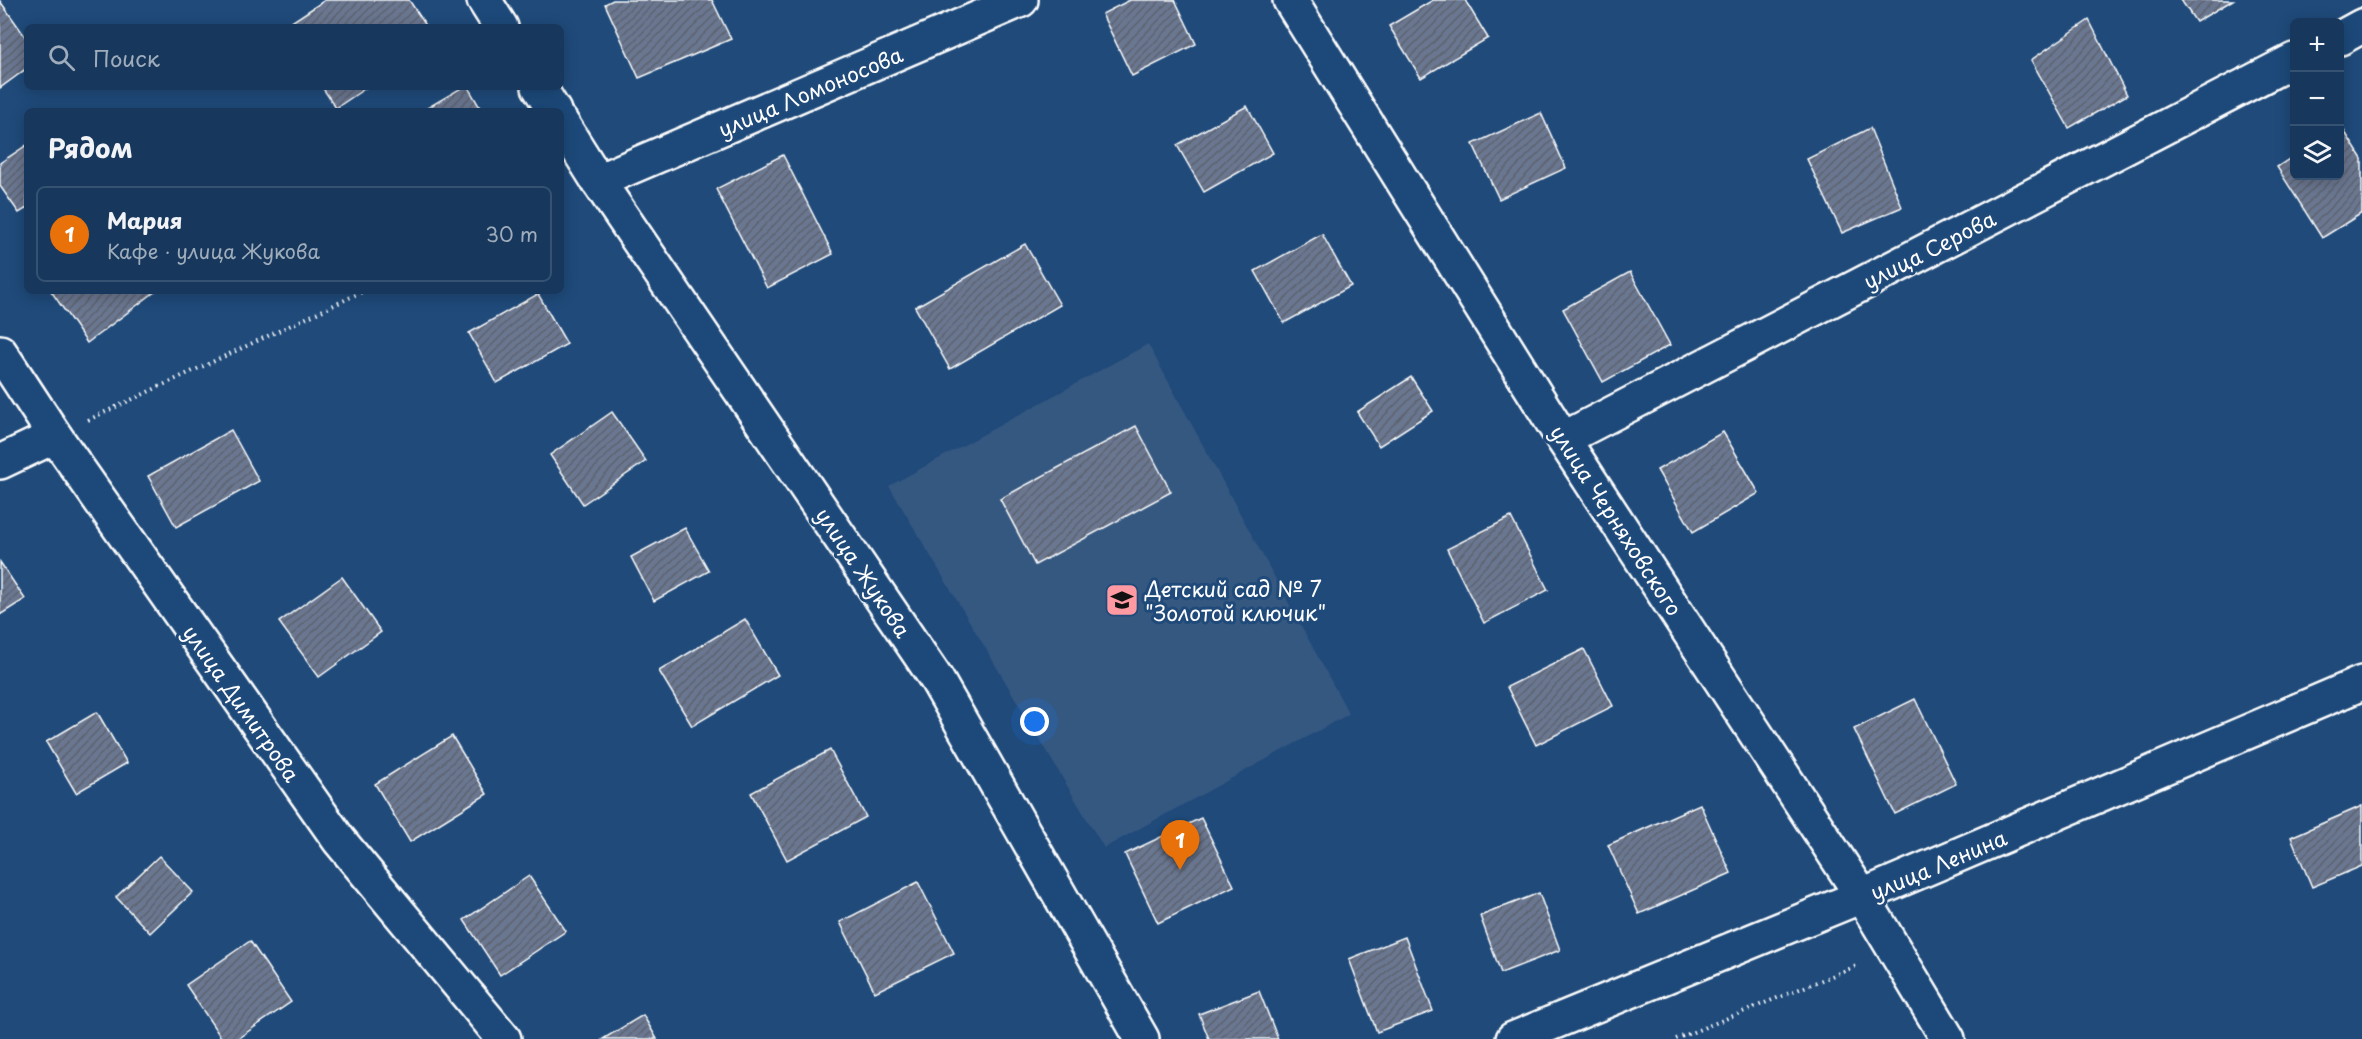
<!DOCTYPE html>
<html lang="ru">
<head>
<meta charset="utf-8">
<style>
  body { margin:0; font-family:"Playpen Sans",sans-serif; background:#244365; color:#f1f3f6 }
  .controls { position:absolute; right:18px; top:18px; display:grid; overflow:hidden; border-radius:9px; box-shadow:0 3px 15px #0003 }
  .controls button { width:54px; height:54px; display:grid; place-items:center; padding:0; border:0; border-bottom:2px solid #365272; background:#17385c; color:#f1f3f6; font:30px sans-serif }
  .you { position:absolute; left:1035px; top:722px; width:21px; height:21px; margin:-15px; border:4px solid #fff; border-radius:50%; background:#1a73e8; box-shadow:0 0 0 9px #1a73e833 }
  .badge { display:grid; place-items:center; width:39px; height:39px; border-radius:50%; background:#e69b98; color:#fff; font-size:20px; font-weight:700 }
  .pin { position:absolute; translate:-50% -50px; filter:drop-shadow(0 2px 3px #0008) }
  .pin::after { content:''; position:absolute; top:32px; width:21px; height:18px; background:inherit; clip-path:polygon(0 0,100% 0,50% 100%) }
  .list { margin:0; padding:0; list-style:none }
  h2 { display:flex; justify-content:space-between; align-items:center; height:78px; margin:0; padding:0 24px; font-size:26px }
  h2 small { font-size:20px; font-weight:400; color:#9eacbb }
  .list li { display:grid; grid-template-columns:39px 1fr auto; gap:18px; align-items:center; box-sizing:border-box; height:96px; margin:0 12px 12px; padding:0 12px; border:2px solid #365272; border-radius:9px }
  .list b { display:block; font-size:22px; white-space:nowrap }
  .list p { margin:0; font-size:20px; white-space:nowrap; color:#9eacbb }
  .list em { font-size:20px; font-style:normal; color:#9eacbb }
  .icon { flex:none; width:33px; height:33px; fill:none; stroke:currentColor; stroke-width:2; stroke-linecap:round; stroke-linejoin:round }
  .map { position:relative; flex:none; width:2362px; height:1039px; overflow:hidden }
  .search { position:absolute; background:#17385c; box-shadow:0 3px 15px #0003; left:24px; top:24px; width:540px; height:66px; display:flex; align-items:center; gap:15px; box-sizing:border-box; padding:0 21px; border-radius:9px; color:#9eacbb; font-size:22px }
  .panel { position:absolute; background:#17385c; box-shadow:0 3px 15px #0003; left:24px; top:108px; width:540px; height:186px; border-radius:9px }
  .map>svg:first-child { display:block }
  .built { fill:#365881 }
  .building { fill:url(#building-hatch); stroke:#fff; stroke-width:1.5 }
  .lines { fill:none; stroke-linecap:round; stroke-linejoin:round }
  .minor-casing { stroke:#fff; stroke-width:38 }
  .tertiary-casing { stroke:#fff; stroke-width:38 }
  .path { stroke:#fff; stroke-width:4; stroke-dasharray:1.5 4.5; stroke-linecap:butt }
  .minor { stroke:#1f4a7a; stroke-width:33 }
  .tertiary { stroke:#1f4a7a; stroke-width:33 }
  .labels { text-anchor:middle; dominant-baseline:central; stroke-width:6; stroke-linejoin:round; paint-order:stroke }
  .street-label { font-size:21px; fill:#fff; stroke:#1f4a7a }
  .poi-label { font-size:21px; fill:#fff; stroke:#1f4a7a; text-anchor:start }
</style>
</head>
<body>
<div class="map">
<svg width="2362" height="1039" viewBox="0 0 2362 1039">
  <defs>
    <pattern id="building-hatch" width="6" height="6" patternUnits="userSpaceOnUse" patternTransform="scale(1.5)"><rect width="6" height="6" fill="#6b7791"/><path d="M-1 1l2-2M0 6l6-6M5 7l2-2" fill="none" stroke="#5c626e"/></pattern>
  </defs>
  <rect width="100%" height="100%" fill="#1f4a7a"/>
  <filter id="ink" filterUnits="userSpaceOnUse"><feTurbulence type="fractalNoise" baseFrequency=".0167" numOctaves="2"/><feDisplacementMap in="SourceGraphic" scale="12" xChannelSelector="R" yChannelSelector="G"/><feConvolveMatrix kernelMatrix="1 2 1 2 8 2 1 2 1" color-interpolation-filters="sRGB"/></filter>
  <g filter="url(#ink)">
    <polygon class="built" points="1148,344 1349,714 1104,848 889,486"/>
    <g class="building">
      <polygon points="325,0 409,0 427,27 284,27"/>
      <polygon points="613,0 712,0 731,39 639,78 605,4"/>
      <polygon points="1130,0 1175,0 1196,44 1132,76 1102,14"/>
      <polygon points="1433,0 1465,0 1488,38 1421,78 1389,26"/>
      <polygon points="2181,0 2233,0 2196,22"/>
      <polygon points="0,1 27,39 27,68 0,88"/>
      <polygon points="2089,20 2127,95 2069,128 2031,60"/>
      <polygon points="322,87 367,87 336,108"/>
      <polygon points="463,87 468,87 482,111 422,111"/>
      <polygon points="1247,106 1273,153 1204,192 1177,145"/>
      <polygon points="1541,113 1566,168 1499,199 1473,144"/>
      <polygon points="2341,126 2362,159 2362,213 2322,238 2277,167 2294,156 2294,176 2340,176"/>
      <polygon points="1870,128 1902,207 1842,233 1807,159"/>
      <polygon points="27,145 27,208 19,213 0,186 0,163"/>
      <polygon points="783,155 833,254 767,288 716,189"/>
      <polygon points="1322,234 1351,286 1284,323 1255,271"/>
      <polygon points="1025,244 1060,305 950,369 915,307"/>
      <polygon points="1630,272 1670,345 1603,382 1563,309"/>
      <polygon points="51,291 156,291 87,343"/>
      <polygon points="538,294 567,344 497,383 469,333"/>
      <polygon points="1411,377 1433,411 1379,446 1357,412"/>
      <polygon points="612,412 646,461 583,504 550,455"/>
      <polygon points="1136,426 1171,492 1035,565 1000,499"/>
      <polygon points="231,430 259,481 176,527 148,476"/>
      <polygon points="1723,432 1759,493 1693,532 1657,470"/>
      <polygon points="1511,517 1548,590 1484,623 1447,549"/>
      <polygon points="685,528 709,571 654,601 631,557"/>
      <polygon points="0,562 25,599 0,615"/>
      <polygon points="342,577 381,632 319,677 279,622"/>
      <polygon points="745,619 778,675 692,726 659,671"/>
      <polygon points="1584,649 1613,706 1536,745 1507,687"/>
      <polygon points="1915,699 1956,784 1895,814 1854,729"/>
      <polygon points="97,712 127,763 76,793 46,742"/>
      <polygon points="452,736 487,794 410,842 375,784"/>
      <polygon points="830,750 866,817 787,860 751,793"/>
      <polygon points="1700,804 1731,873 1639,914 1608,845"/>
      <polygon points="2362,806 2362,866 2312,887 2291,837"/>
      <polygon points="1201,818 1234,886 1158,923 1125,854"/>
      <polygon points="159,856 193,892 150,933 116,897"/>
      <polygon points="529,876 566,931 500,975 464,920"/>
      <polygon points="918,882 954,953 875,992 840,922"/>
      <polygon points="1539,893 1560,950 1501,973 1480,916"/>
      <polygon points="1405,937 1433,1011 1377,1032 1349,959"/>
      <polygon points="250,941 291,1002 237,1039 222,1039 186,985"/>
      <polygon points="1259,991 1278,1039 1209,1039 1199,1014"/>
      <polygon points="643,1015 657,1039 603,1039"/>
    </g>
    <g class="lines">
      <defs>
        <g id="minor">
          <polyline points="484,0 501,27"/>
          <polyline points="1290,0 1563,439 1862,896 1948,1039"/>
          <polyline points="2340,38 2362,26"/>
          <polyline points="539,87 554,111"/>
          <polyline points="561,122 598,181 937,680 1142,1039"/>
          <polyline points="598,181 1021,0"/>
          <polyline points="0,352 55,436 339,840 504,1039"/>
          <polyline points="1563,439 2294,60"/>
          <polyline points="0,462 55,436"/>
        </g>
        <polyline id="tertiary" points="1513,1039 1862,896 2362,683"/>
      </defs>
      <use href="#minor" class="minor-casing"/>
      <use href="#tertiary" class="tertiary-casing"/>
      <g class="path">
        <polyline points="88,420 364,291"/>
        <polyline points="1676,1039 1859,965"/>
      </g>
      <use href="#minor" class="minor"/>
      <use href="#tertiary" class="tertiary"/>
    </g>
  </g>
  <defs>
    <symbol id="school-square" viewBox="-11 -11 22 22"><rect x="-9" y="-9" width="18" height="18" rx="4" fill="#ff9aa2" stroke="#1f4a7a"/><path d="M0-5L7-2L0 1L-7-2ZM-4 1L0 2.5L4 1V4Q0 6-4 4Z" fill="#111"/></symbol>
  </defs>
  <g fill-rule="evenodd">
    <use href="#school-square" x="1103" y="581" width="38" height="38"/>
  </g>
  <g class="labels">
    <g class="street-label">
      <text transform="translate(810 91) rotate(-23)">улица Ломоносова</text>
      <text transform="translate(1929 249) rotate(-27)">улица Серова</text>
      <text transform="translate(1617 520) rotate(57)">улица Черняховского</text>
      <text transform="translate(864 572) rotate(56)">улица Жукова</text>
      <text transform="translate(242 703) rotate(55)">улица Димитрова</text>
      <text transform="translate(1938 864) rotate(-23)">улица Ленина</text>
    </g>
    <g class="poi-label">
      <text x="1145" y="588">Детский сад № 7<tspan x="1145" dy="24">"Золотой ключик"</tspan></text>
    </g>
  </g>
</svg>
<div class="controls">
<button>+</button>
<button>−</button>
<button><svg class="icon" aria-label="layers" viewBox="0 0 24 24"><path d="M12 4l9 5-9 5-9-5zM3 14l9 5 9-5"/></svg></button>
</div>
<div class="you"></div>
<div class="pin badge" style="left:1180px;top:870px;background:#e8710a">1</div>
<div class="search"><svg class="icon" aria-label="search" viewBox="0 0 24 24"><circle cx="10" cy="10" r="6"/><path d="M15 15l6 6"/></svg>Поиск</div>
<section class="panel">
<h2>Рядом<small></small></h2>
<ul class="list">
<li><span class="badge" style="background:#e8710a">1</span><div><b>Мария</b><p>Кафе · улица Жукова</p></div><em>30 m</em></li>
</ul>
</section>
</div>
</body>
</html>
